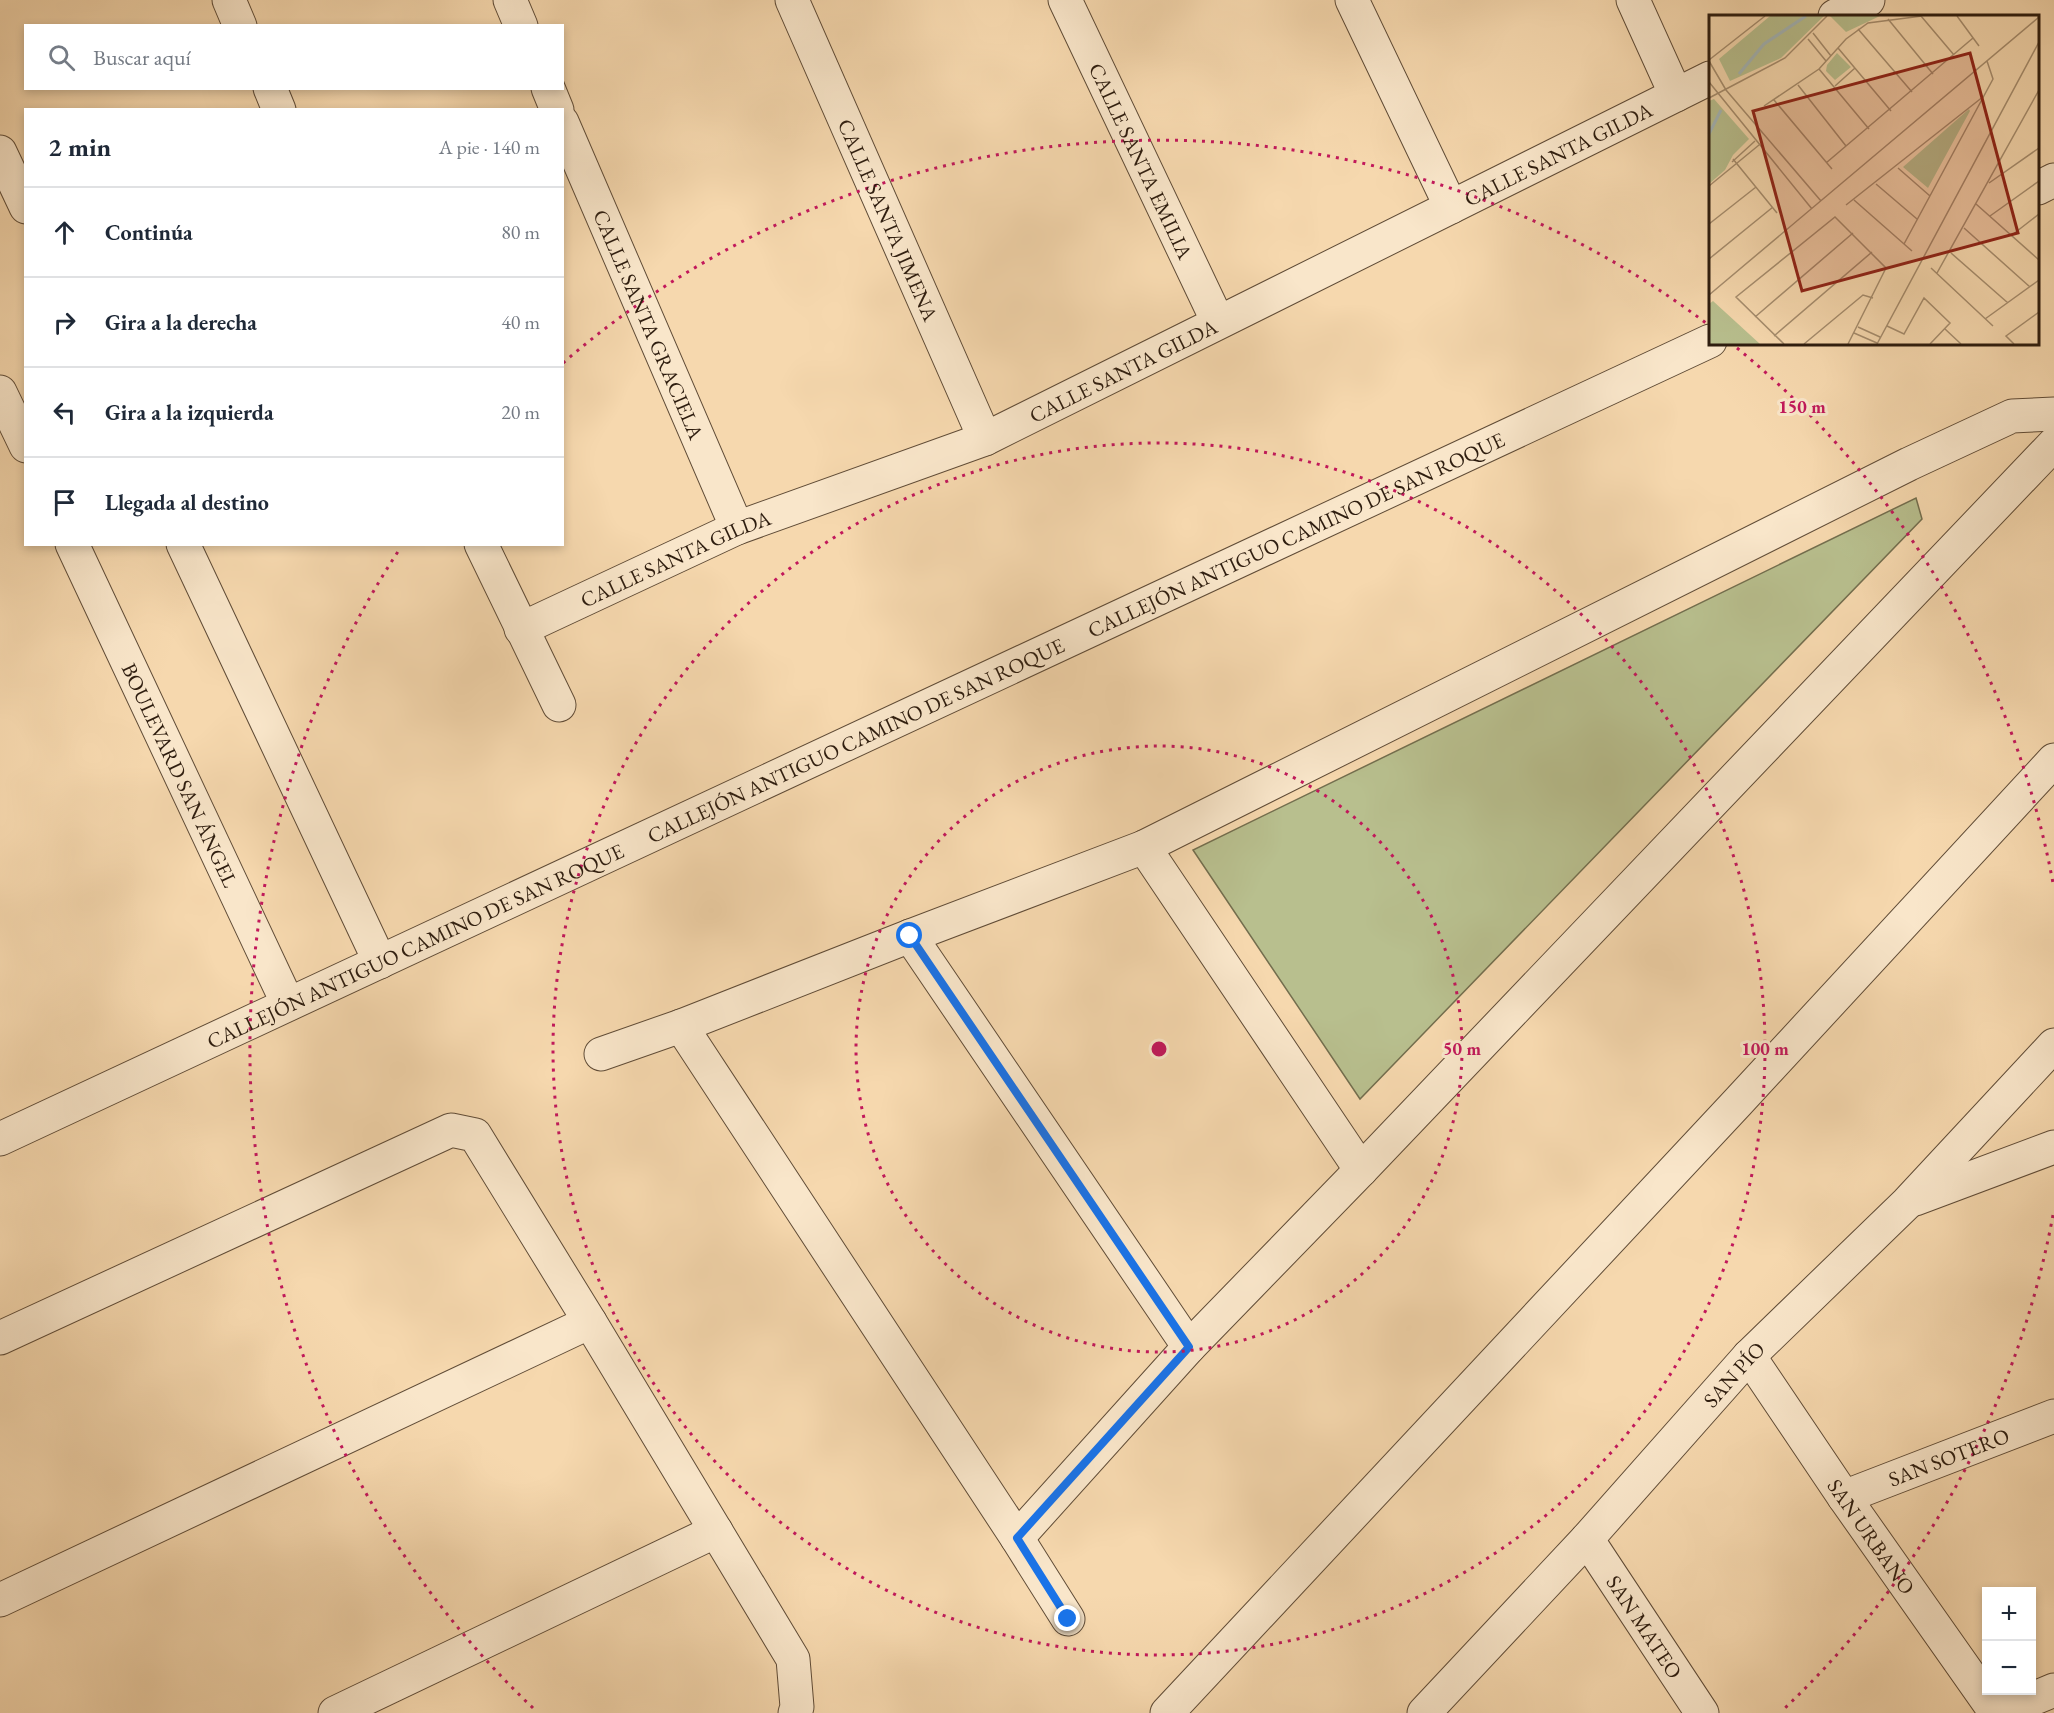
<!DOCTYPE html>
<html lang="es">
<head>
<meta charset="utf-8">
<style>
  body { margin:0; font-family:"EB Garamond",serif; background:#f6f6f7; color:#1f2937 }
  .controls { position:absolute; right:18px; bottom:18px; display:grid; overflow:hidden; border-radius:0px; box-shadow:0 3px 9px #0003 }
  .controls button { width:54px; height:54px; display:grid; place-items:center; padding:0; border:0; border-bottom:2px solid #e0e1e3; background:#fff; color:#1f2937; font:30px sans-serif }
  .stop { position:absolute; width:18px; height:18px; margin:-14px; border:4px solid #1a73e8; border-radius:50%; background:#fff }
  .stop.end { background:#1a73e8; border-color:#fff; box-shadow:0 2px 6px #0008 }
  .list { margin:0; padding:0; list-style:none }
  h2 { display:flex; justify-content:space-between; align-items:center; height:78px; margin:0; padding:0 24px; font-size:26px }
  h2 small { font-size:20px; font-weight:400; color:#747a83 }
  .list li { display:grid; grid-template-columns:39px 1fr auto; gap:18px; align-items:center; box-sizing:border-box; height:90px; padding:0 24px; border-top:2px solid #e0e1e3 }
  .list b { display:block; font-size:22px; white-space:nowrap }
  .list em { font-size:20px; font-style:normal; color:#747a83 }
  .icon { flex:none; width:33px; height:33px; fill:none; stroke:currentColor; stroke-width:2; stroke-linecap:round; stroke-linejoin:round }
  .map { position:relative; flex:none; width:2054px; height:1713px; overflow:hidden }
  .search { position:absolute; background:#fff; box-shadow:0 3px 9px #0003; left:24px; top:24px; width:540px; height:66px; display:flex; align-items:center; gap:15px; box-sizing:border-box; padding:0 21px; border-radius:0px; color:#747a83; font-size:22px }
  .panel { position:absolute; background:#fff; box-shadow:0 3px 9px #0003; left:24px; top:108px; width:540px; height:438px; border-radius:0px }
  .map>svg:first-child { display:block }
  .green { fill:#b8bf8e; stroke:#736e4e; stroke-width:1.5 }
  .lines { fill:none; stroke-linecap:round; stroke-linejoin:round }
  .minor-casing { stroke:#604c37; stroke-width:35 }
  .minor { stroke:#f9e6ca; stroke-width:33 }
  .route { stroke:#1a73e8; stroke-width:8 }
  .ring { fill:none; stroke:#c2185b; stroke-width:3; stroke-dasharray:3 6 }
  .labels { text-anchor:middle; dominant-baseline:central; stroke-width:6; stroke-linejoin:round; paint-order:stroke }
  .street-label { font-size:21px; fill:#2e1d0f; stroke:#f9e6ca }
  .inset-river { fill:none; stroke:#a3b6b7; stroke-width:3 }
  .inset-road { fill:none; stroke:#a68d6e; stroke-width:1.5 }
  .view { fill:#8f2418; fill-opacity:0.15; stroke:#8f2418; stroke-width:3 }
  .inset-edge { fill:none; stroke:#2e1d0f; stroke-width:3 }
  .centre { fill:#c2185b; stroke:#f9e6ca; stroke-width:3 }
  .ring-label { font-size:18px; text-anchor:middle; font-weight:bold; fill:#c2185b; stroke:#f9e6ca; stroke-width:6; stroke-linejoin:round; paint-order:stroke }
</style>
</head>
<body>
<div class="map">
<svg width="2054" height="1713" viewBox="0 0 2054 1713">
  <rect width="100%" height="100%" fill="#f6d8ae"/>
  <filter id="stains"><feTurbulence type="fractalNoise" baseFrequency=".00333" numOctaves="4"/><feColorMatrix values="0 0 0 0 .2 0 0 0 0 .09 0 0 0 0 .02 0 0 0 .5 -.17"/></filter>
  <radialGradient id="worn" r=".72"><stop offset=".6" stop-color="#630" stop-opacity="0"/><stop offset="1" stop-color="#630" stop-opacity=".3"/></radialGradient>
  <polygon class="green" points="1916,498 1922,519 1360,1099 1193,850"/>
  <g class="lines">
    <defs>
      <g id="minor">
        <polyline points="229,0 240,26"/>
        <polyline points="510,0 521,26"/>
        <path id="s1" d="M792 0 985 439"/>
        <path id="s2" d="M1065 0 1218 322"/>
        <polyline points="1352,0 1451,207"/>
        <polyline points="1633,0 1676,95"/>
        <polyline points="1835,16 1868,0"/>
        <polyline points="270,88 279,110"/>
        <polyline points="548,88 557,110"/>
        <path id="s3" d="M562 122 737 528"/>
        <polyline points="0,152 26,207"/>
        <polyline points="2038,188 2054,180"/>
        <polyline points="0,392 26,446"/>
        <path id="s4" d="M72 544 288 1004"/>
        <polyline points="183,544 380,962"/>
        <polyline points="481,544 559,705"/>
        <path id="s5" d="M521 629 737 528 985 439 1710 78"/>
        <polyline points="1144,847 1361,1170"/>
        <polyline points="910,936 1189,1347"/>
        <polyline points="681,1026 1017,1538 1068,1619"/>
        <polyline points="601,1054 681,1026 910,936 1144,847 1909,464 2012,416 2054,414"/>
        <path id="s6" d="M0 1139 1710 341"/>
        <polyline points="1915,1199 2054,1147"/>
        <polyline points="0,1338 451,1130 475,1135 590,1322 793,1659 797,1707 795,1713"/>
        <path id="s7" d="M1749 1356 1844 1497 1996 1713"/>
        <path id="s8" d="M1844 1497 2054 1416"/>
        <polyline points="1017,1538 1189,1347 1361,1170 2054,444"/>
        <path id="s9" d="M1587 1539 1702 1713"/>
        <polyline points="0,1600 590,1322"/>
        <polyline points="335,1713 716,1531"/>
        <polyline points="1167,1713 1738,1102 2054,760"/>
        <path id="s10" d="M1424 1713 1587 1539 1749 1356 1908 1202 2054 1045"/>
        <polyline points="1999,1713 2054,1690"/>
      </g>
    </defs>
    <use href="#minor" class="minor-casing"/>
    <use href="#minor" class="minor"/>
  </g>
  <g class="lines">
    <polyline class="route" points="910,936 1189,1347 1017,1538 1068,1619"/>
  </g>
  <g class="ring">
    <circle cx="1159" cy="1049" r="303"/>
    <circle cx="1159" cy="1049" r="606"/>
    <path d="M2053 1215A909 909 0 0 1 1785 1708M533 1708A909 909 0 0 1 401 547M563 363A909 909 0 0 1 1706 323M1737 348A909 909 0 0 1 2053 883"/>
  </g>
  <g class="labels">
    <g class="street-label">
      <text stroke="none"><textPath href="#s5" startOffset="1142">CALLE SANTA GILDA</textPath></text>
      <text stroke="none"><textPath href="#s2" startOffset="178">CALLE SANTA EMILIA</textPath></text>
      <text stroke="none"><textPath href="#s1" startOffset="240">CALLE SANTA JIMENA</textPath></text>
      <text stroke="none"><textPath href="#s3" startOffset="220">CALLE SANTA GRACIELA</textPath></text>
      <text stroke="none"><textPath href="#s5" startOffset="656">CALLE SANTA GILDA</textPath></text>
      <text stroke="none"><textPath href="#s6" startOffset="1430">CALLEJÓN ANTIGUO CAMINO DE SAN ROQUE</textPath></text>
      <text stroke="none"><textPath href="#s5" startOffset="170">CALLE SANTA GILDA</textPath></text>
      <text stroke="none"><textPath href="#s6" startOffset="944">CALLEJÓN ANTIGUO CAMINO DE SAN ROQUE</textPath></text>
      <text stroke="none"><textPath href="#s4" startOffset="255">BOULEVARD SAN ÁNGEL</textPath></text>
      <text stroke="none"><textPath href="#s6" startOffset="458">CALLEJÓN ANTIGUO CAMINO DE SAN ROQUE</textPath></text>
      <text stroke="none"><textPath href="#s10" startOffset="459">SAN PÍO</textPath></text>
      <text stroke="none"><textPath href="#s8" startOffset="112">SAN SOTERO</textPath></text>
      <text stroke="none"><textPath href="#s7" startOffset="218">SAN URBANO</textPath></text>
      <text stroke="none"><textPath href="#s9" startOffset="105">SAN MATEO</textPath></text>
    </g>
  </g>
  <g transform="translate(1709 15)">
    <rect width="330" height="330" fill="#f6d8ae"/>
    <path d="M61 1H115L72 43 21 66 10 44ZM121 1H171L137 17ZM128 38 142 52 126 65 117 56 118 50ZM5 84 40 124 24 140 16 155 0 169V86ZM260 94 261 96 219 173 194 152ZM4 286 51 329H0V289Z" fill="#b8bf8e"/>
    <path class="inset-river" d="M30 59 55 29 97 1M0 119 12 95"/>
    <path class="inset-road" d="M212 1 245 40M248 1 270 31M179 4 224 59M149 14 203 77M104 18 122 41M99 24 117 46M129 33 182 96M0 45 56 1M0 46 17 75 112 186M110 54 160 114M0 67 103 194M89 70 137 131M126 71 146 53M0 83 76 43 118 1M65 85 123 154M55 91 110 54 137 24 159 8 213 1M24 144 68 198M23 147 46 126M117 148 264 23M189 153 221 181M280 168 330 133M167 169 208 204M0 171 50 130M145 185 203 236M267 189 330 245M137 190 275 81M281 201 330 166M0 209 47 172M255 213 321 272M303 220 330 199M195 229 284 64 278 46M242 238 299 288M0 244 64 192M222 253 284 311M228 258 330 75M0 280 330 2M46 302 144 218M276 304 330 265M178 311 195 319 215 283 241 308 221 329M149 312 171 322M236 314 252 329M145 318 168 328M65 321 163 237M75 329 27 282 126 202 177 253 139 329M95 329 154 280 164 283M168 329 330 27M305 329 297 321 330 297"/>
    <path class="view" d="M261 38 309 218 93 276 44 96Z"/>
    <rect width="330" height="330" class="inset-edge"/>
  </g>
  <circle cx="1159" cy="1049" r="9" class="centre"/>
  <g class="ring-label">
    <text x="1802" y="413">150 m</text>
    <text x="1462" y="1055">50 m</text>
    <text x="1765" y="1055">100 m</text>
  </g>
  <rect width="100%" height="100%" filter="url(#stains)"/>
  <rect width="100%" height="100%" fill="url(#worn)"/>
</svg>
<div class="controls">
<button>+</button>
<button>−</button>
</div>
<div class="stop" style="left:910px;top:936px"></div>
<div class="stop end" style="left:1068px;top:1619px"></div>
<div class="search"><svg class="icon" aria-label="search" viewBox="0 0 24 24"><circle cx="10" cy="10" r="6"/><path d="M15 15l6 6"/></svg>Buscar aquí</div>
<section class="panel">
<h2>2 min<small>A pie · 140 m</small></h2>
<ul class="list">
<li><svg class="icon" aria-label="ahead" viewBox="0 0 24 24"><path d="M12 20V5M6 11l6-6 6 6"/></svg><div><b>Continúa</b></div><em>80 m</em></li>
<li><svg class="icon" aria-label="right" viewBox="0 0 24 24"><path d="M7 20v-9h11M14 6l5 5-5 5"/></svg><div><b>Gira a la derecha</b></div><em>40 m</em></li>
<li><svg class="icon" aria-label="left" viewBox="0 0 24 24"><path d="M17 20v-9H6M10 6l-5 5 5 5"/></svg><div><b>Gira a la izquierda</b></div><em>20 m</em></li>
<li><svg class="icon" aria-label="arrive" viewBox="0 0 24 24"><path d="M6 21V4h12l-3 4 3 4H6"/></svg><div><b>Llegada al destino</b></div></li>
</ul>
</section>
</div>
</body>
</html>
